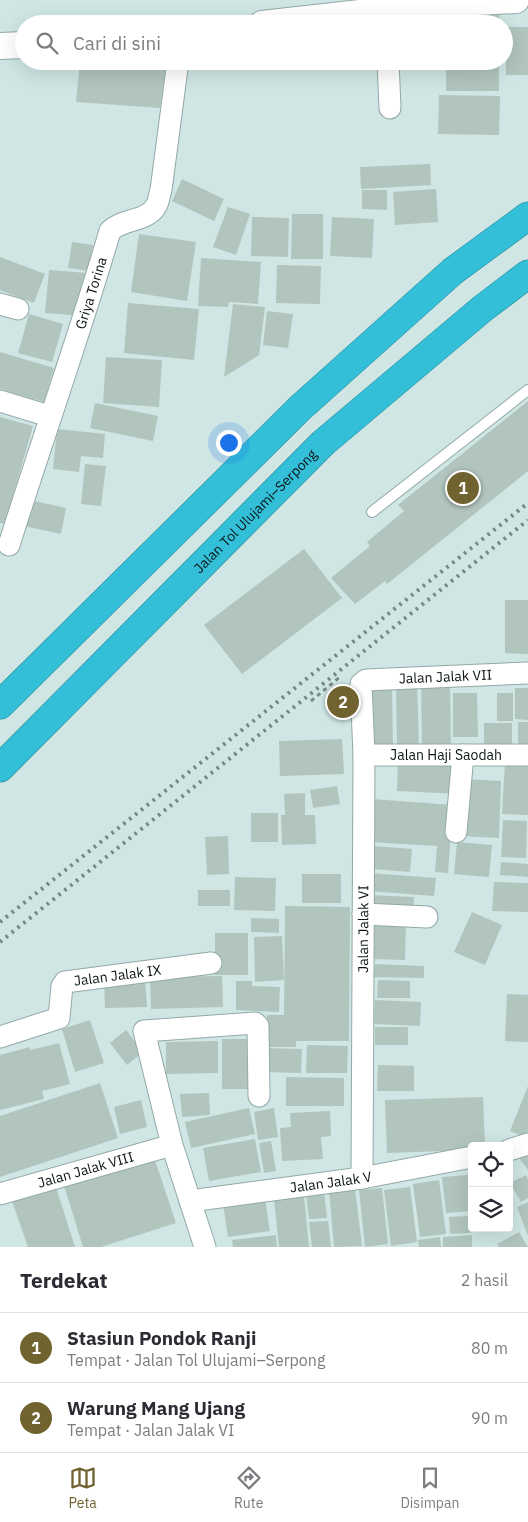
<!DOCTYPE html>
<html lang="id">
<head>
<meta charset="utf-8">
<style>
  body { margin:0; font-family:"IBM Plex Sans",sans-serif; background:#f2f2f3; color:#2b2b33 }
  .controls { position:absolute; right:15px; bottom:15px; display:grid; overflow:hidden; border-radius:5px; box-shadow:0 5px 20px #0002 }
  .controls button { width:45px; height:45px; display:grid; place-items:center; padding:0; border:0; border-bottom:1px solid #e1e1e2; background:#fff; color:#2b2b33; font:25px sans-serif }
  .you { position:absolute; left:228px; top:442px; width:18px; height:18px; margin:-12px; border:4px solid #fff; border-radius:50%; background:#1a73e8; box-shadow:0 0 0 8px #1a73e833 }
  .badge { display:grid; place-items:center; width:32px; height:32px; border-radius:50%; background:#706330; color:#fff; font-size:16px; font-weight:700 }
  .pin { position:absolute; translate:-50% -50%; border:2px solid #fff; box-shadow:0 1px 5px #0006 }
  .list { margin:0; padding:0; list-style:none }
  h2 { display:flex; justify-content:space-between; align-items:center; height:65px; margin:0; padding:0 20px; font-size:21px }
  h2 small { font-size:16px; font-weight:400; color:#7c7c81 }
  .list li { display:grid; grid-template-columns:32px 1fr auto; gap:15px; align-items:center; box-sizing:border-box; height:70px; padding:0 20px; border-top:1px solid #e1e1e2 }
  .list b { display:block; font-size:19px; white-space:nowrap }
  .list p { margin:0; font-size:16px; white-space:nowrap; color:#7c7c81 }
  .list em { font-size:16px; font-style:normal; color:#7c7c81 }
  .icon { flex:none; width:28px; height:28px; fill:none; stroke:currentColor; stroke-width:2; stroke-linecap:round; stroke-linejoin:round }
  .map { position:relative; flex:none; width:528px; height:1247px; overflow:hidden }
  .search { position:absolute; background:#fff; box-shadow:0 5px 20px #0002; left:15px; right:15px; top:15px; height:55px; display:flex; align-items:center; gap:12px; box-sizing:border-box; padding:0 18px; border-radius:28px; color:#7c7c81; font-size:19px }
  .sheet { height:205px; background:#fff }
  nav { display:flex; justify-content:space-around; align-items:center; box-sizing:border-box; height:70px; border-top:1px solid #e1e1e2; background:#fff; font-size:14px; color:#7c7c81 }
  nav a { display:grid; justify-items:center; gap:2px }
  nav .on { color:#706330 }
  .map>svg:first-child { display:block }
  .building { fill:#b1c5be }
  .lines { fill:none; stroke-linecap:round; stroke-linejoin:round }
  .service-casing { stroke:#93a9a8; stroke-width:12 }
  .minor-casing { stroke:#93a9a8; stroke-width:23 }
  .tertiary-casing { stroke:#93a9a8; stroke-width:28 }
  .motorway-casing { stroke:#268493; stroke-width:29 }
  .path { stroke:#788988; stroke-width:3; stroke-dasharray:4 4; stroke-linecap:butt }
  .service { stroke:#fff; stroke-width:10 }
  .minor { stroke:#fff; stroke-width:21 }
  .tertiary { stroke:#fff; stroke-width:26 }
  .motorway { stroke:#33bfd7; stroke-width:28 }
  .rail { stroke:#768685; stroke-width:4; stroke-dasharray:2.5 5; stroke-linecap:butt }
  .labels { text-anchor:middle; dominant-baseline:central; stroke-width:4.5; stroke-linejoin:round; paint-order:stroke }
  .street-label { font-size:14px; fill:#0d1515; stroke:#cfe6e5 }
</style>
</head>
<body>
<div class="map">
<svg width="528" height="1247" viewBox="0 0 528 1247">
  <rect width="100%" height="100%" fill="#cfe6e5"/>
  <g class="building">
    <rect x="446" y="15" width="53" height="9"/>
    <rect x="506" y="27" width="22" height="48"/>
    <polygon points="80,61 166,65 160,108 76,102"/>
    <rect x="446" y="61" width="53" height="30"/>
    <polygon points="439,95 500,96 499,135 438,134"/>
    <polygon points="430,164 431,185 361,189 360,167"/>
    <polygon points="182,179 224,199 214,221 172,201"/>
    <polygon points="436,189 438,222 395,225 393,192"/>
    <polygon points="362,190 387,190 387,210 362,209"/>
    <polygon points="228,207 250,214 236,255 213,247"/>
    <polygon points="292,214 323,214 323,259 291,259"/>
    <polygon points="252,217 289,218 288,257 251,256"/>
    <polygon points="332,217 374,219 372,258 330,256"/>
    <polygon points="139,234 196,242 187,301 131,292"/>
    <polygon points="72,242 93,245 89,271 68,268"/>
    <polygon points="0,257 45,274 34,303 0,290"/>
    <polygon points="201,258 261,262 258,304 229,302 228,307 198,306"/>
    <polygon points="277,265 321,266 320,304 276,303"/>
    <polygon points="49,270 87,273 84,316 45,313"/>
    <polygon points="128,303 199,309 194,360 124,353"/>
    <polygon points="233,304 265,307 259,355 224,377"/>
    <polygon points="267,311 293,314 288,348 263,345"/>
    <polygon points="29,314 63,324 52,362 18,353"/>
    <polygon points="0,352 54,368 44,402 0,389"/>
    <polygon points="106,357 162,360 159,407 103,403"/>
    <polygon points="528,401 528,471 387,584 385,581 355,604 331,578 370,546 367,542 404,511 398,505"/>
    <polygon points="95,403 158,416 153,441 90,428"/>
    <polygon points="0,417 33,426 5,524 0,523"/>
    <polygon points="57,429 105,434 103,458 81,456 79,472 53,469"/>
    <polygon points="85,464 106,466 101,506 81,504"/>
    <polygon points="30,500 66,508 61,534 24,526"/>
    <polygon points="304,549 342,598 242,674 204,625"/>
    <polygon points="505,600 528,600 528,654 505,653"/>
    <polygon points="421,679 450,679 451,750 422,751"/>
    <polygon points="417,680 419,751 397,751 396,681"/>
    <polygon points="367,681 392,681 393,751 368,752"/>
    <polygon points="515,688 528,688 528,720 515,719"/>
    <polygon points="347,692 353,698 340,712 333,705"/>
    <polygon points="453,693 477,693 478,737 453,737"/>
    <rect x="497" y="693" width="16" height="28"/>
    <rect x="518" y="722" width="10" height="27"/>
    <rect x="484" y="723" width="28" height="25"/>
    <polygon points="342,739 344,774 280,776 279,741"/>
    <polygon points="398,759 460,762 459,794 397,791"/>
    <polygon points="505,762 528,764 528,815 502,814"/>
    <polygon points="463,779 501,781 499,838 460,836"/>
    <polygon points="337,786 340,804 313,808 310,790"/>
    <polygon points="305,793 305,815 315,815 316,844 282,845 281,815 285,815 284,794"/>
    <polygon points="372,799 453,805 448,873 435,872 437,846 369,842"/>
    <rect x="251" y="813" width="27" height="29"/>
    <polygon points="503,820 527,821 526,858 501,857"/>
    <polygon points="228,836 229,874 207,875 205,837"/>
    <polygon points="457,842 492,845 489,877 454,874"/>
    <polygon points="375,846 412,849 410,872 373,869"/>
    <polygon points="501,862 528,864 528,877 500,875"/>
    <polygon points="369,873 436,878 434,896 368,891"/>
    <rect x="302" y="874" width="39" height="29"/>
    <polygon points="235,877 276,878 275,911 234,910"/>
    <polygon points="494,882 528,883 528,912 492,911"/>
    <rect x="198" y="890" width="32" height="16"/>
    <polygon points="368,895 414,897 413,915 367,913"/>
    <polygon points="285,906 350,907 349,1041 296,1041 296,1047 267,1047 267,1015 284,1015"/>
    <polygon points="472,912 502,925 485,965 454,952"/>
    <polygon points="251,918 279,919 279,933 251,932"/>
    <polygon points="373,918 406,919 405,960 371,959"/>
    <rect x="215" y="933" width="33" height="42"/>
    <polygon points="282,936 284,980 255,982 254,937"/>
    <polygon points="375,964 424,966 424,978 374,977"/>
    <polygon points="222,976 223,1007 151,1009 150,977"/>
    <polygon points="145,977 147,1007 105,1008 104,978"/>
    <polygon points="378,980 410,981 410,998 377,998"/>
    <polygon points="236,981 252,981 252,986 280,987 279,1012 236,1010"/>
    <polygon points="507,994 528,995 528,1042 505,1041"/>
    <polygon points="375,1000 421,1002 420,1026 374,1024"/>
    <polygon points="90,1020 104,1063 75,1072 62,1029"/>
    <rect x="375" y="1027" width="33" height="18"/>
    <polygon points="126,1030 143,1052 127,1065 110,1043"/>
    <polygon points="222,1039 253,1039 254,1089 222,1089"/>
    <polygon points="218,1041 218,1073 166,1074 166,1042"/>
    <polygon points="59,1043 70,1084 42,1091 44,1099 0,1110 0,1055 30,1047 30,1050"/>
    <polygon points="307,1045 348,1046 347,1073 306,1073"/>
    <polygon points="264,1048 302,1049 301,1073 264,1072"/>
    <polygon points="378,1065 414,1066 414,1091 377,1091"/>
    <polygon points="286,1077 344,1078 344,1106 286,1106"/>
    <polygon points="100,1083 118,1138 0,1177 0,1116"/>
    <polygon points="528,1086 528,1138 510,1131"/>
    <polygon points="209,1093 210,1115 182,1117 180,1094"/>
    <polygon points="483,1097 485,1146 472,1146 472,1150 387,1153 385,1100"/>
    <polygon points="141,1100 147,1127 120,1134 114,1107"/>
    <polygon points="249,1108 255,1134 191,1148 185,1122"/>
    <polygon points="274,1108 278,1137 258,1140 254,1112"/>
    <polygon points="330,1111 331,1136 321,1137 323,1159 282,1161 280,1128 291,1127 290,1113"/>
    <polygon points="255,1139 261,1172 209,1181 203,1148"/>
    <polygon points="271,1141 276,1171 264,1173 259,1143"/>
    <polygon points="528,1151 528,1170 519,1158"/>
    <polygon points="154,1157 176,1223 101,1247 83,1247 64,1186"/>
    <polygon points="468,1175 471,1211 446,1213 442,1177"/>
    <polygon points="526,1175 528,1179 528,1198 521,1202 510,1183"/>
    <polygon points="439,1180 446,1234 420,1237 413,1184"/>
    <polygon points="56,1187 75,1247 28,1247 12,1201"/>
    <polygon points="410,1187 417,1242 391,1246 384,1190"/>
    <polygon points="355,1188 362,1246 334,1247 329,1190"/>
    <polygon points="382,1188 388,1244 365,1247 359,1190"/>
    <polygon points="324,1191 327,1218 309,1219 306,1193"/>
    <polygon points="304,1196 309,1247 279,1247 274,1199"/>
    <polygon points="265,1198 270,1231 228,1237 223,1204"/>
    <polygon points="509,1202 512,1202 513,1230 476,1231 476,1228 509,1228"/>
    <polygon points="528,1202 528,1236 517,1207"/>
    <polygon points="470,1216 471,1233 450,1234 449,1217"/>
    <polygon points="328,1221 331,1247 312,1247 309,1222"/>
    <polygon points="519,1232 528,1247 499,1247 497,1244"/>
    <polygon points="276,1235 277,1247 233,1247 232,1240"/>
    <polygon points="472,1235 472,1247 443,1247 443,1237"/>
    <polygon points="440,1237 441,1247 419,1247 418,1240"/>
  </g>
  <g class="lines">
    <defs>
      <polyline id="service" points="372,512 528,390"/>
      <g id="minor">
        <polyline points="388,61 390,108"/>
        <polyline points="0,304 18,309"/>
        <polyline points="0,401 49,416"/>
        <path id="s1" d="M9 545C42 440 79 337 110 231 123 218 147 222 156 206 159 202 159 195 161 190L178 61"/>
        <path id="s2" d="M364 755H528"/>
        <polyline points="456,832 463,755"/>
        <polyline points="363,914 427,917"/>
        <path id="s3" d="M0 1037 59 1018 62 986 65 982 211 963"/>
        <polyline points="509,1150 528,1144"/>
        <path id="s4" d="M362 1178 364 755 361 684 366 680 528 673"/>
        <path id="s5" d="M0 1194 172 1145"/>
        <path id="s6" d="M190 1201 362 1178 472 1157"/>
        <polyline points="205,1247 172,1145 144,1031 255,1023 258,1026 259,1096"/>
      </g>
      <g id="tertiary">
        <polyline points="262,24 439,4 516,0"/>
        <polyline points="0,46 24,45"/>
      </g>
      <g id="motorway">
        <polyline points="0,705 300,408 453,271 528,216"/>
        <path id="s7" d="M0 768 323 443 482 309 528 274"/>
      </g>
    </defs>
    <use href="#service" class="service-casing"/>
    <use href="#minor" class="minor-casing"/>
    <use href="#tertiary" class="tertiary-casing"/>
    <use href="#motorway" class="motorway-casing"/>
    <polyline class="path" points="311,701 341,676"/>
    <use href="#service" class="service"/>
    <use href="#minor" class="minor"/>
    <use href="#tertiary" class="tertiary"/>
    <use href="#motorway" class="motorway"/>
    <g class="rail">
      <polyline points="0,922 528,503"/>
      <polyline points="0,942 528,520"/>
    </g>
  </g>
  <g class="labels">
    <g class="street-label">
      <text stroke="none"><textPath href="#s1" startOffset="265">Griya Torina</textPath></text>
      <text stroke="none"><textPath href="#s7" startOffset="362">Jalan Tol Ulujami–Serpong</textPath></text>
      <text stroke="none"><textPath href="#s4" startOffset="580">Jalan Jalak VII</textPath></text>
      <text stroke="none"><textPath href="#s2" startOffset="82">Jalan Haji Saodah</textPath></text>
      <text stroke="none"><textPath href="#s4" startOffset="249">Jalan Jalak VI</textPath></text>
      <text stroke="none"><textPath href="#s3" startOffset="152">Jalan Jalak IX</textPath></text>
      <text stroke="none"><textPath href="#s5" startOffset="89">Jalan Jalak VIII</textPath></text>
      <text stroke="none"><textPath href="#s6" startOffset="142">Jalan Jalak V</textPath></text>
    </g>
  </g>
</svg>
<div class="controls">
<button><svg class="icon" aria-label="locate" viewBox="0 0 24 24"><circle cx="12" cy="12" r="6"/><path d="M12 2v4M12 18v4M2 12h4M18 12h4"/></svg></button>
<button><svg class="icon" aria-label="layers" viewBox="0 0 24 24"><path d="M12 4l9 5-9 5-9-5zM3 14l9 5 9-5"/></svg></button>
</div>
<div class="you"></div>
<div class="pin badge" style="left:463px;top:488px">1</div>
<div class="pin badge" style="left:343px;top:702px">2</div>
<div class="search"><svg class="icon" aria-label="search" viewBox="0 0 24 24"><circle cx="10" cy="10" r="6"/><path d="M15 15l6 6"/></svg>Cari di sini</div>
</div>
<section class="sheet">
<h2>Terdekat<small>2 hasil</small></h2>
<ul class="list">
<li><span class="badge">1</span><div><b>Stasiun Pondok Ranji</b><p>Tempat · Jalan Tol Ulujami–Serpong</p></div><em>80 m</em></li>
<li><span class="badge">2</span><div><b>Warung Mang Ujang</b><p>Tempat · Jalan Jalak VI</p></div><em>90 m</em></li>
</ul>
</section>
<nav>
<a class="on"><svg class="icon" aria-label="map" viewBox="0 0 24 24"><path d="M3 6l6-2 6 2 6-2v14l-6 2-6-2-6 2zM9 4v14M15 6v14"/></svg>Peta</a>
<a><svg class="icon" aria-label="directions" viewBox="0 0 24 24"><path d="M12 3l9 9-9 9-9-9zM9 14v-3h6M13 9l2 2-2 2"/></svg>Rute</a>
<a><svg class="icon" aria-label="saved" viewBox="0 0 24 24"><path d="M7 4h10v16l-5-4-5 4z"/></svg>Disimpan</a>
</nav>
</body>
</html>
